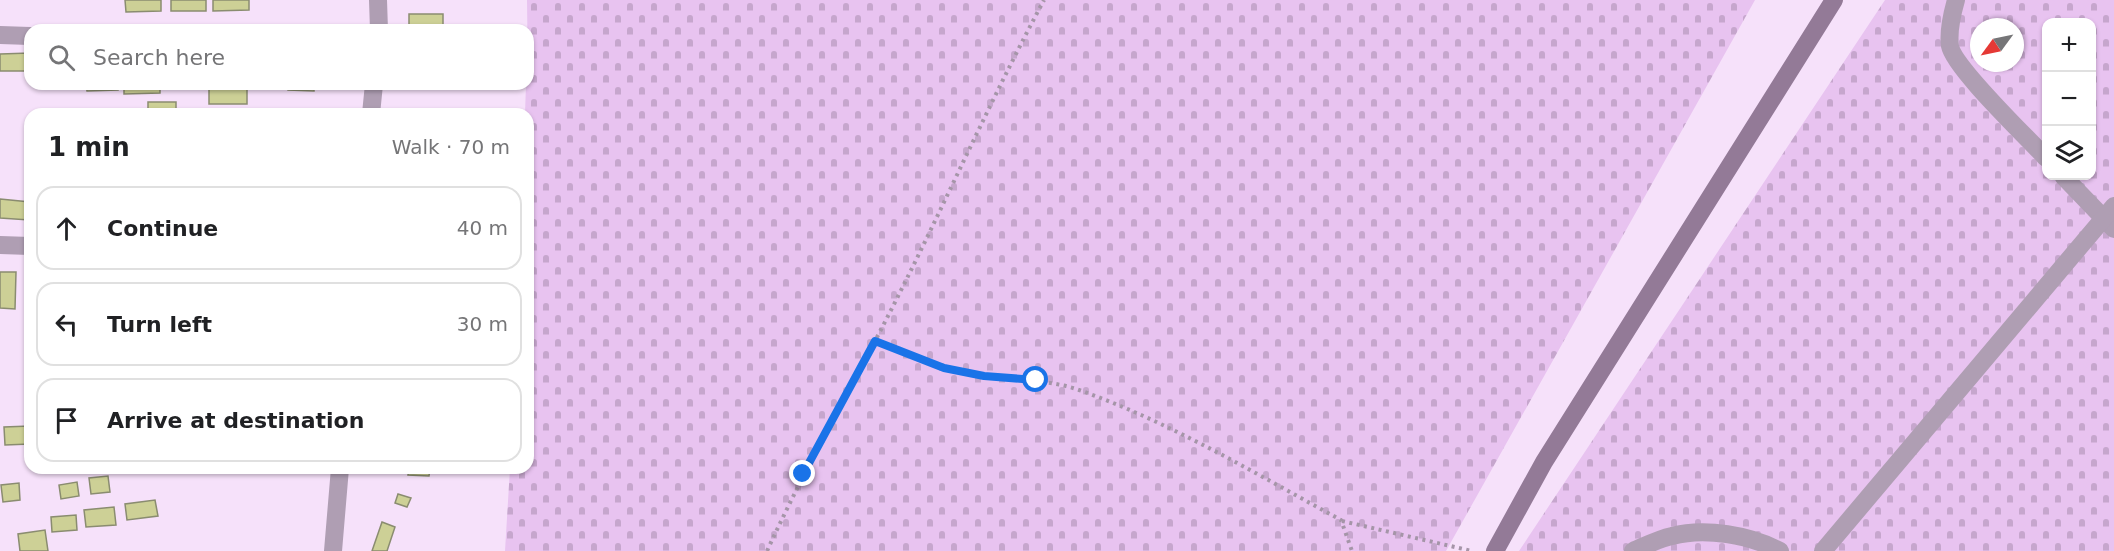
<!DOCTYPE html>
<html lang="en">
<head>
<meta charset="utf-8">
<style>
  body { margin:0; font-family:"DejaVu Sans",sans-serif; background:#f6f6f6; color:#202124 }
  .controls { position:absolute; right:18px; top:18px; display:grid; overflow:hidden; border-radius:12px; box-shadow:0 2px 4px #0004 }
  .controls button { width:54px; height:54px; display:grid; place-items:center; padding:0; border:0; border-bottom:2px solid #e0e0e0; background:#fff; color:#202124; font:30px sans-serif }
  .compass { position:absolute; left:1970px; top:18px; width:54px; height:54px; border-radius:50%; background:#fff; box-shadow:0 2px 4px #0004; rotate:237deg }
  .stop { position:absolute; width:18px; height:18px; margin:-14px; border:4px solid #1a73e8; border-radius:50%; background:#fff }
  .stop.end { background:#1a73e8; border-color:#fff; box-shadow:0 2px 6px #0008 }
  .list { margin:0; padding:0; list-style:none }
  h2 { display:flex; justify-content:space-between; align-items:center; height:78px; margin:0; padding:0 24px; font-size:26px }
  h2 small { font-size:20px; font-weight:400; color:#757577 }
  .list li { display:grid; grid-template-columns:39px 1fr auto; gap:18px; align-items:center; box-sizing:border-box; height:84px; margin:0 12px 12px; padding:0 12px; border:2px solid #e0e0e0; border-radius:18px }
  .list b { display:block; font-size:22px; white-space:nowrap }
  .list em { font-size:20px; font-style:normal; color:#757577 }
  .icon { flex:none; width:33px; height:33px; fill:none; stroke:currentColor; stroke-width:2; stroke-linecap:round; stroke-linejoin:round }
  .map { position:relative; flex:none; width:2114px; height:551px; overflow:hidden }
  .search { position:absolute; background:#fff; box-shadow:0 2px 4px #0004; left:24px; top:24px; width:510px; height:66px; display:flex; align-items:center; gap:15px; box-sizing:border-box; padding:0 21px; border-radius:18px; color:#757577; font-size:22px }
  .panel { position:absolute; background:#fff; box-shadow:0 2px 4px #0004; left:24px; top:108px; width:510px; height:366px; border-radius:18px }
  .map>svg:first-child { display:block }
  .cemetery { fill:url(#cemetery-stones); fill-rule:evenodd }
  .building { fill:#cdd096; stroke:#8a8c70; stroke-width:1.5 }
  .lines { fill:none; stroke-linecap:round; stroke-linejoin:round }
  .path { stroke:#a595a8; stroke-width:4; stroke-dasharray:3 4.5; stroke-linecap:butt }
  .lane { stroke:#af9eb3; stroke-width:18 }
  .street { stroke:#af9eb3; stroke-width:18 }
  .secondary { stroke:#937a97; stroke-width:18 }
  .route { stroke:#1a73e8; stroke-width:8 }
</style>
</head>
<body>
<div class="map">
<svg width="2114" height="551" viewBox="0 0 2114 551">
  <defs>
    <pattern id="cemetery-stones" width="16" height="16" patternUnits="userSpaceOnUse" patternTransform="scale(1.5)"><rect width="16" height="16" fill="#e8c3f0"/><path d="M2 7V4a2 2 0 0 1 4 0v3zM10 15v-3a2 2 0 0 1 4 0v3z" fill="#c6a6cd"/></pattern>
  </defs>
  <rect width="100%" height="100%" fill="#f6e1fa"/>
  <g class="cemetery">
    <polygon points="527,0 1755,0 1446,551 505,551 510,468 528,468 528,114 525,114 526,84 528,84"/>
    <path d="M1885 0H2114V551H1519ZM2046 22H2092V176H2046ZM1979 27H2015V63H1979Z"/>
  </g>
  <g class="building">
    <polygon points="125,0 161,0 161,11 126,12"/>
    <rect x="171" y="0" width="35" height="11"/>
    <polygon points="213,0 249,0 249,10 213,11"/>
    <rect x="409" y="14" width="34" height="16"/>
    <polygon points="30,53 30,71 0,71 0,54"/>
    <polygon points="86,84 117,84 118,90 87,91"/>
    <polygon points="124,84 160,84 160,93 124,94"/>
    <rect x="209" y="84" width="38" height="20"/>
    <polygon points="288,84 314,84 314,91 288,90"/>
    <rect x="148" y="102" width="28" height="12"/>
    <polygon points="0,199 30,202 29,220 0,218"/>
    <polygon points="0,272 16,272 15,309 0,308"/>
    <polygon points="30,426 30,444 5,445 4,427"/>
    <polygon points="409,468 430,468 429,476 408,475"/>
    <polygon points="108,476 110,492 91,494 89,478"/>
    <polygon points="77,482 79,496 61,499 59,485"/>
    <polygon points="19,483 20,500 3,502 1,485"/>
    <polygon points="398,494 411,498 407,507 395,503"/>
    <polygon points="155,500 158,516 127,520 125,504"/>
    <polygon points="114,507 116,525 86,527 84,510"/>
    <polygon points="76,515 77,530 52,532 51,517"/>
    <polygon points="382,522 395,527 387,551 372,551"/>
    <polygon points="45,530 48,551 20,551 18,534"/>
  </g>
  <g class="lines">
    <g class="path">
      <path d="M875 341C911 353 946 371 984 376 1015 381 1048 379 1079 390 1170 422 1256 474 1341 520L1352 551"/>
      <polyline points="1342,521 1472,551"/>
      <path d="M767 551C800 479 838 411 875 341 934 229 984 112 1044 0"/>
    </g>
    <g class="lane">
      <path d="M1956 0C1952 14 1948 31 1950 46 1954 68 2028 138 2046 158"/>
      <polyline points="2063,176 2114,229"/>
      <path d="M1633 551C1645 546 1658 539 1672 536 1705 527 1750 535 1780 551"/>
      <polyline points="1823,551 2114,206"/>
    </g>
    <g class="street">
      <polyline points="378,0 379,30"/>
      <polyline points="0,35 30,36"/>
      <polyline points="371,114 374,84"/>
      <polyline points="0,245 30,246"/>
      <polyline points="333,551 340,468"/>
    </g>
    <polyline class="secondary" points="1495,551 1544,462 1834,0"/>
  </g>
  <g class="lines">
    <polyline class="route" points="803,474 875,341 944,368 984,376 1036,380"/>
  </g>
</svg>
<div class="controls">
<button>+</button>
<button>−</button>
<button><svg class="icon" aria-label="layers" viewBox="0 0 24 24"><path d="M12 4l9 5-9 5-9-5zM3 14l9 5 9-5"/></svg></button>
</div>
<svg class="compass" viewBox="-18 -18 36 36"><path d="M0-13l5 13h-10z" fill="#e53935"/><path d="M0 13l5-13h-10z" fill="#757577"/></svg>
<div class="stop" style="left:1036px;top:380px"></div>
<div class="stop end" style="left:803px;top:474px"></div>
<div class="search"><svg class="icon" aria-label="search" viewBox="0 0 24 24"><circle cx="10" cy="10" r="6"/><path d="M15 15l6 6"/></svg>Search here</div>
<section class="panel">
<h2>1 min<small>Walk · 70 m</small></h2>
<ul class="list">
<li><svg class="icon" aria-label="ahead" viewBox="0 0 24 24"><path d="M12 20V5M6 11l6-6 6 6"/></svg><div><b>Continue</b></div><em>40 m</em></li>
<li><svg class="icon" aria-label="left" viewBox="0 0 24 24"><path d="M17 20v-9H6M10 6l-5 5 5 5"/></svg><div><b>Turn left</b></div><em>30 m</em></li>
<li><svg class="icon" aria-label="arrive" viewBox="0 0 24 24"><path d="M6 21V4h12l-3 4 3 4H6"/></svg><div><b>Arrive at destination</b></div></li>
</ul>
</section>
</div>
</body>
</html>
